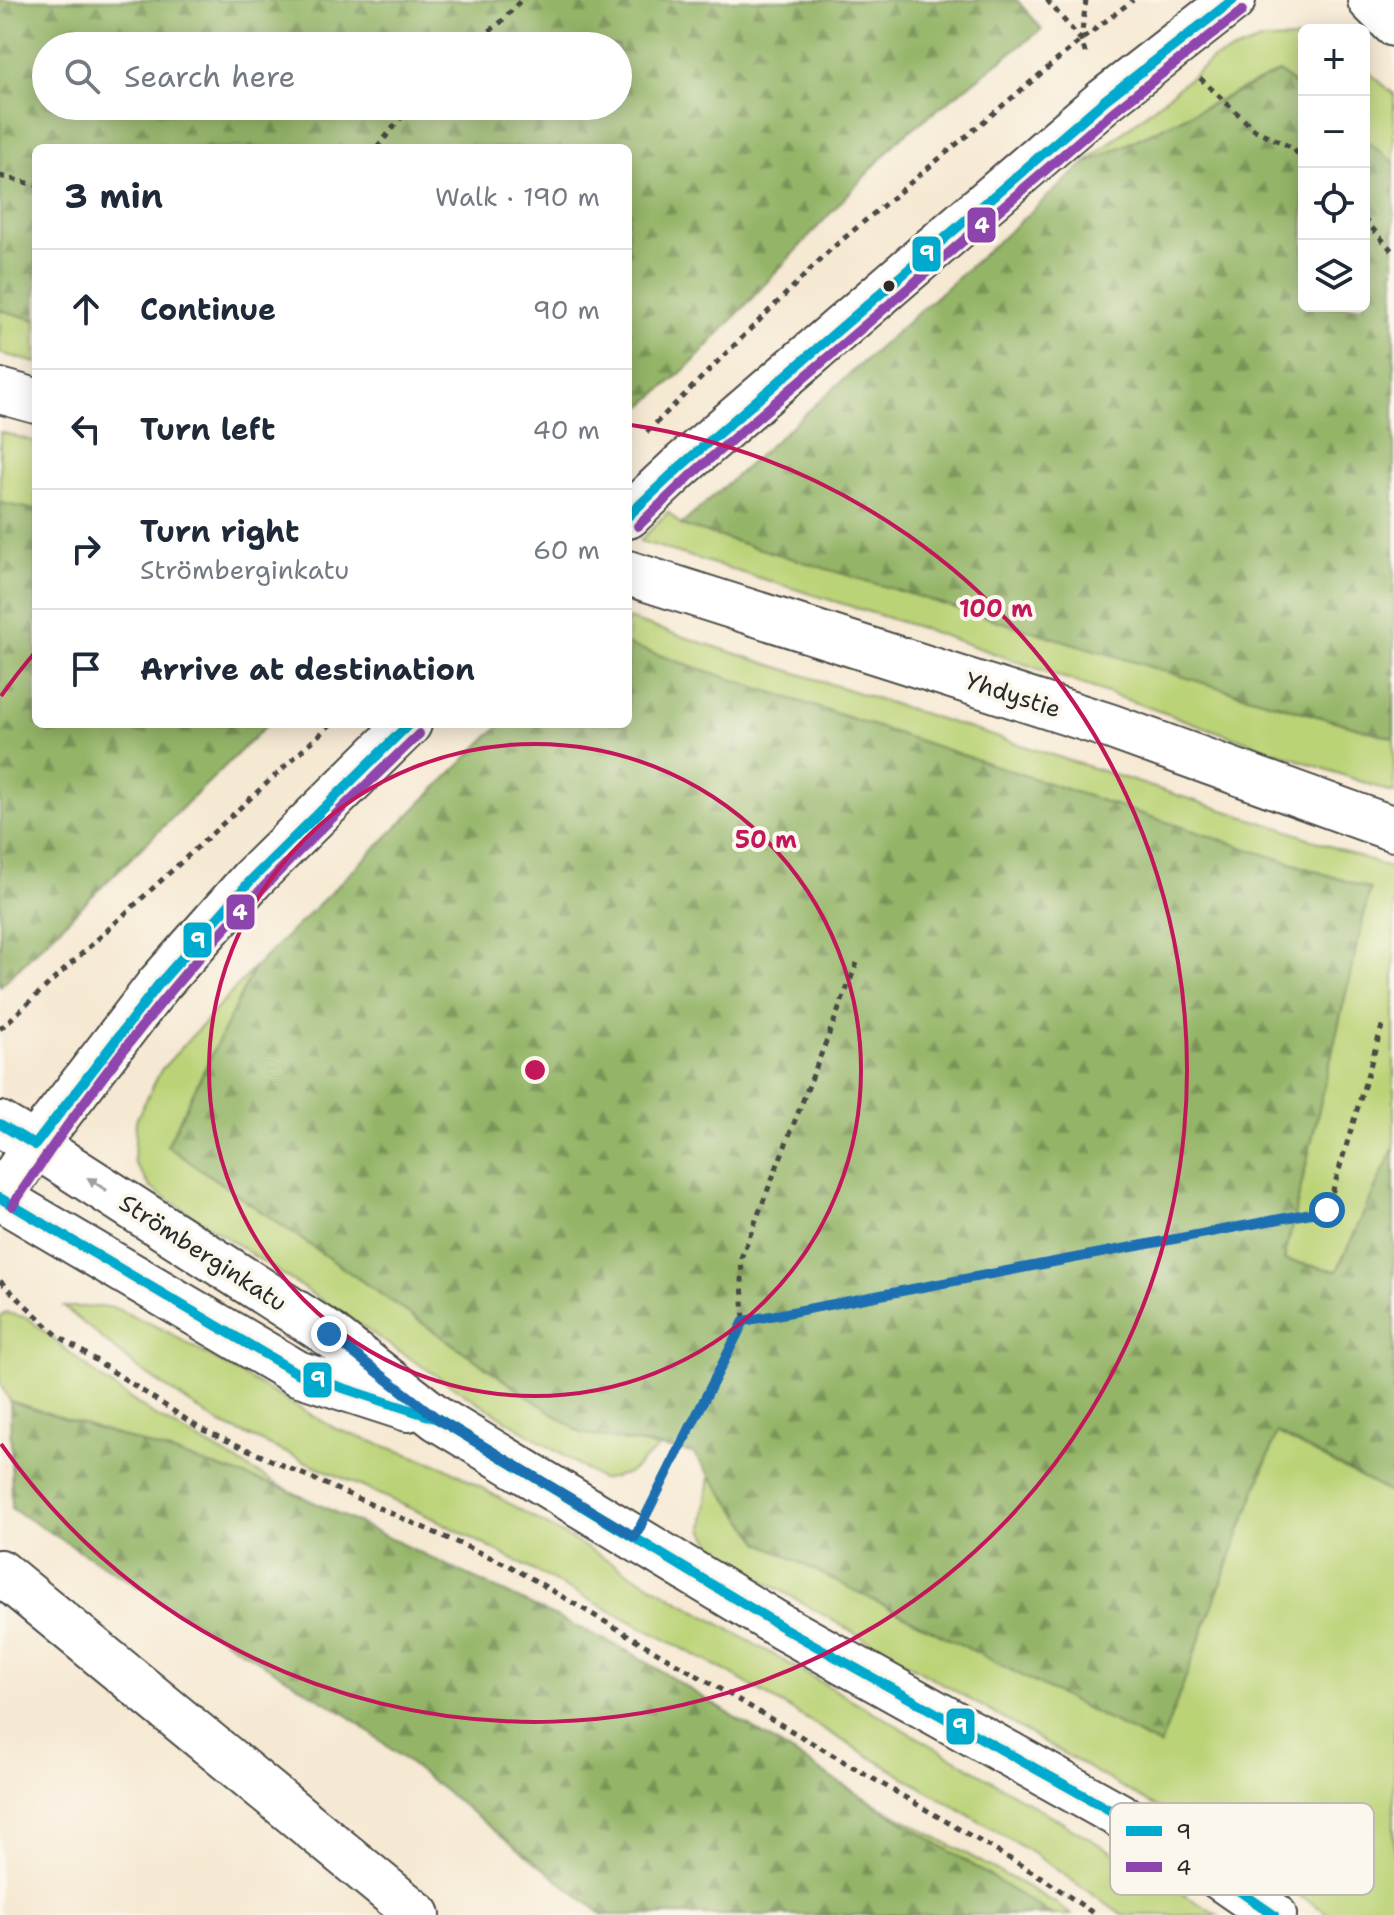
<!DOCTYPE html>
<html lang="en">
<head>
<meta charset="utf-8">
<style>
  body { margin:0; font-family:"Shantell Sans",sans-serif; background:#f6f6f7; color:#1f2937 }
  .controls { position:absolute; right:24px; top:24px; display:grid; overflow:hidden; border-radius:12px; box-shadow:0 4px 20px #0003 }
  .controls button { width:72px; height:72px; display:grid; place-items:center; padding:0; border:0; border-bottom:2px solid #e0e1e3; background:#fff; color:#1f2937; font:40px sans-serif }
  .stop { position:absolute; width:24px; height:24px; margin:-18px; border:6px solid #1f6fb2; border-radius:50%; background:#fff }
  .stop.end { background:#1f6fb2; border-color:#fff; box-shadow:0 2px 8px #0008 }
  .list { margin:0; padding:0; list-style:none }
  h2 { display:flex; justify-content:space-between; align-items:center; height:104px; margin:0; padding:0 32px; font-size:34px }
  h2 small { font-size:26px; font-weight:400; color:#747a83 }
  .list li { display:grid; grid-template-columns:52px 1fr auto; gap:24px; align-items:center; box-sizing:border-box; height:120px; padding:0 32px; border-top:2px solid #e0e1e3 }
  .list b { display:block; font-size:30px; white-space:nowrap }
  .list p { margin:0; font-size:26px; white-space:nowrap; color:#747a83 }
  .list em { font-size:26px; font-style:normal; color:#747a83 }
  .icon { flex:none; width:44px; height:44px; fill:none; stroke:currentColor; stroke-width:2; stroke-linecap:round; stroke-linejoin:round }
  .map { position:relative; flex:none; width:1394px; height:1915px; overflow:hidden }
  .search { position:absolute; background:#fff; box-shadow:0 4px 20px #0003; left:32px; top:32px; width:600px; height:88px; display:flex; align-items:center; gap:20px; box-sizing:border-box; padding:0 28px; border-radius:44px; color:#747a83; font-size:30px }
  .panel { position:absolute; background:#fff; box-shadow:0 4px 20px #0003; left:32px; top:144px; width:600px; height:584px; border-radius:12px }
  .map>svg:first-child { display:block }
  .grass { fill:#bbd377; stroke:#737f51; stroke-width:2 }
  .forest { fill:url(#forest-firs); stroke:#60704a; stroke-width:2; fill-rule:evenodd }
  .lines { fill:none; stroke-linecap:round; stroke-linejoin:round }
  .minor-casing { stroke:#494844; stroke-width:48 }
  .major-casing { stroke:#494844; stroke-width:48 }
  .highway-casing { stroke:#494844; stroke-width:48 }
  .path { stroke:#494844; stroke-width:5; stroke-dasharray:6 6; stroke-linecap:butt }
  .minor { stroke:#fff; stroke-width:44 }
  .major { stroke:#fff; stroke-width:44 }
  .highway { stroke:#fff; stroke-width:44 }
  .bus-1-casing { stroke:#fbf7ec; stroke-width:16 }
  .bus-2-casing { stroke:#fbf7ec; stroke-width:16 }
  .bus-1 { stroke:#00a9ce; stroke-width:10 }
  .bus-2 { stroke:#8e44ad; stroke-width:10 }
  .oneway { fill:#a0a0a0 }
  .route { stroke:#1f6fb2; stroke-width:10 }
  .ring { fill:none; stroke:#c2185b; stroke-width:4 }
  .bus-dot { fill:#2b2b2b; stroke:#fbf7ec; stroke-width:3 }
  .labels { text-anchor:middle; dominant-baseline:central; stroke-width:8; stroke-linejoin:round; paint-order:stroke }
  .street-label { font-size:24px; fill:#2b2b2b; stroke:#fbf7ec }
  .key { fill:#fbf7ec; stroke:#bdbab2; stroke-width:2 }
  .key-label { font-size:22px; fill:#2b2b2b }
  .centre { fill:#c2185b; stroke:#fbf7ec; stroke-width:4 }
  .ring-label { font-size:24px; text-anchor:middle; font-weight:bold; fill:#c2185b; stroke:#fbf7ec; stroke-width:8; stroke-linejoin:round; paint-order:stroke }
  .line-badge { stroke:#fbf7ec; stroke-width:3 }
  .badge-label { font-size:22px; text-anchor:middle; font-weight:bold; fill:#fff }
</style>
</head>
<body>
<div class="map">
<svg width="1394" height="1915" viewBox="0 0 1394 1915">
  <defs>
    <pattern id="forest-firs" width="22" height="20" patternUnits="userSpaceOnUse" patternTransform="scale(2)"><rect width="22" height="20" fill="#94b568"/><path d="M5 1l3.5 6h-7zM16 11l3.5 6h-7z" fill="#799356"/></pattern>
  </defs>
  <rect width="100%" height="100%" fill="#fbf7ec"/>
  <filter id="ink" filterUnits="userSpaceOnUse"><feTurbulence type="fractalNoise" baseFrequency=".0125" numOctaves="2"/><feDisplacementMap in="SourceGraphic" scale="16" xChannelSelector="R" yChannelSelector="G"/><feConvolveMatrix kernelMatrix="1 2 1 2 8 2 1 2 1" color-interpolation-filters="sRGB"/></filter>
  <filter id="wash" filterUnits="userSpaceOnUse"><feTurbulence type="fractalNoise" baseFrequency=".006" numOctaves="4" result="noise"/><feDisplacementMap in="SourceGraphic" scale="32" xChannelSelector="R" yChannelSelector="G"/><feGaussianBlur stdDeviation="1.8" result="paint"/><feColorMatrix in="noise" values="0 0 0 0 0 0 0 0 0 0 0 0 0 0 0 0 0 1.4 0 .05"/><feComposite in="paint" operator="in"/></filter>
  <g filter="url(#wash)">
    <rect width="100%" height="100%" fill="#f6e9d3"/>
    <g class="grass">
      <polygon points="1304,39 1304,92 1279,72 1083,165 1213,59 1263,40"/>
      <polygon points="1364,68 1394,94 1394,163 1364,139"/>
      <polygon points="0,310 36,320 36,363 0,353"/>
      <polygon points="0,432 36,442 36,510 0,503"/>
      <polygon points="668,512 681,525 1237,693 1394,738 1394,793 924,629 640,541"/>
      <polygon points="628,619 1289,831 1394,870 1394,1148 1337,1271 1284,1260 1370,889 628,645"/>
      <polygon points="254,968 167,1146 581,1433 659,1447 629,1473 602,1480 443,1380 151,1188 134,1162 136,1120 161,1070"/>
      <polygon points="64,1307 112,1307 162,1329 336,1429 445,1467 959,1761 1218,1915 1122,1915 1034,1854 724,1670 439,1521 217,1422 139,1369"/>
      <polygon points="6,1313 28,1318 103,1380 152,1414 286,1489 10,1401 0,1384 0,1317"/>
      <polygon points="1277,1433 1394,1495 1394,1915 1331,1915 1184,1823 721,1556 703,1529 710,1476 761,1543"/>
      <polygon points="854,1792 1054,1902 1072,1915 1052,1915"/>
    </g>
    <g class="forest">
      <path d="M0 0H1017L1042 29 899 139 692 363 628 419V148H36V320L0 310ZM618 46V106H46V46Z"/>
      <polygon points="1279,72 1304,92 1304,306 1364,306 1364,139 1394,163 1394,738 1237,693 681,525 1083,165"/>
      <polygon points="0,503 36,510 36,724 268,724 0,986"/>
      <polygon points="628,645 1370,889 1284,1260 1337,1271 1394,1148 1394,1495 1277,1433 1160,1746 761,1543 693,1453 581,1433 167,1146 254,968 501,724 628,724"/>
      <polygon points="10,1401 286,1489 630,1652 1052,1915 603,1915 350,1717 12,1509"/>
    </g>
  </g>
  <g filter="url(#ink)">
    <g class="lines">
      <defs>
        <g id="minor">
          <polyline points="35,1145 329,1334 438,1419 782,1627 1174,1846 1274,1915"/>
          <polyline points="0,1198 297,1373 408,1409"/>
          <polyline points="0,1572 418,1915"/>
        </g>
        <g id="major">
          <polyline points="628,516 682,465 1105,100 1233,0"/>
          <polyline points="0,1124 35,1145"/>
          <polyline points="0,1198 35,1145 159,984 252,879 409,724"/>
        </g>
        <g id="highway">
          <polyline points="1370,0 1394,24"/>
          <polyline points="0,391 36,401"/>
          <polyline points="628,573 1109,726 1394,829"/>
        </g>
      </defs>
      <use href="#minor" class="minor-casing"/>
      <use href="#major" class="major-casing"/>
      <use href="#highway" class="highway-casing"/>
      <g class="path">
        <polyline points="1047,0 1080,39"/>
        <polyline points="1086,0 1081,40 1087,58"/>
        <polyline points="471,46 501,22 521,0"/>
        <polyline points="1200,78 1255,130 1293,148 1304,162"/>
        <polyline points="377,148 410,106"/>
        <polyline points="0,176 36,185"/>
        <polyline points="1364,219 1394,253"/>
        <polyline points="647,432 830,250 1081,40 1133,0"/>
        <polyline points="0,1029 331,724"/>
        <polyline points="0,1281 57,1335 201,1429 510,1566 1041,1877 1096,1915"/>
        <polyline points="744,1321 1327,1210 1383,1023"/>
        <polyline points="653,1501 744,1321 741,1258 857,963"/>
      </g>
      <use href="#minor" class="minor"/>
      <use href="#major" class="major"/>
      <use href="#highway" class="highway"/>
      <defs>
        <g id="bus-1">
          <polyline points="628,516 682,465 1105,100 1233,0"/>
          <polyline points="0,1124 35,1145 159,984 252,879 409,724"/>
          <polyline points="0,1198 297,1373 438,1419 782,1627 1174,1846 1274,1915"/>
        </g>
        <g id="bus-2">
          <polyline points="638,526 691,475 1114,111 1242,11"/>
          <path d="M12 1206C78 1107 149 1011 230 923 290 857 355 796 419 734"/>
        </g>
      </defs>
      <use href="#bus-1" class="bus-1-casing"/>
      <use href="#bus-2" class="bus-2-casing"/>
      <use href="#bus-1" class="bus-1"/>
      <use href="#bus-2" class="bus-2"/>
    </g>
    <defs><path id="oneway-solid" d="M-6-.8H1V-3.2L6.5 0L1 3.2V.8H-6Z" transform="scale(2)"/></defs>
    <use class="oneway" href="#oneway-solid" transform="translate(97 1184) rotate(-147)"/>
  </g>
  <g class="lines" filter="url(#ink)">
    <polyline class="route" points="329,1334 438,1419 635,1537 744,1321 1327,1210"/>
  </g>
  <g class="ring">
    <circle cx="535" cy="1070" r="326"/>
    <path d="M1 696A652 652 0 0 1 36 651M631 425A652 652 0 1 1 1 1444"/>
  </g>
  <circle class="bus-dot" cx="889" cy="286" r="7"/>
  <g class="labels">
    <g class="street-label">
      <text transform="translate(1013 695) rotate(18)">Yhdystie</text>
      <text transform="translate(203 1253) rotate(33)">Strömberginkatu</text>
    </g>
  </g>
  <rect x="1110" y="1803" width="264" height="92" rx="12" class="key"/>
  <rect x="1126" y="1826" width="36" height="10" fill="#00a9ce"/>
  <rect x="1126" y="1862" width="36" height="10" fill="#8e44ad"/>
  <g class="key-label">
    <text x="1176" y="1839">9</text>
    <text x="1176" y="1875">4</text>
  </g>
  <circle cx="535" cy="1070" r="12" class="centre"/>
  <g class="ring-label">
    <text x="996" y="617">100 m</text>
    <text x="766" y="848">50 m</text>
  </g>
  <g class="line-badge">
    <rect x="966" y="206" width="31" height="38" rx="8" fill="#8e44ad"/>
    <rect x="911" y="235" width="31" height="38" rx="8" fill="#00a9ce"/>
    <rect x="225" y="893" width="31" height="38" rx="8" fill="#8e44ad"/>
    <rect x="182" y="921" width="31" height="38" rx="8" fill="#00a9ce"/>
    <rect x="302" y="1361" width="31" height="38" rx="8" fill="#00a9ce"/>
    <rect x="945" y="1707" width="31" height="39" rx="8" fill="#00a9ce"/>
  </g>
  <g class="badge-label">
    <text x="982" y="233">4</text>
    <text x="927" y="261">9</text>
    <text x="240" y="920">4</text>
    <text x="198" y="948">9</text>
    <text x="318" y="1387">9</text>
    <text x="960" y="1734">9</text>
  </g>
</svg>
<div class="controls">
<button>+</button>
<button>−</button>
<button><svg class="icon" aria-label="locate" viewBox="0 0 24 24"><circle cx="12" cy="12" r="6"/><path d="M12 2v4M12 18v4M2 12h4M18 12h4"/></svg></button>
<button><svg class="icon" aria-label="layers" viewBox="0 0 24 24"><path d="M12 4l9 5-9 5-9-5zM3 14l9 5 9-5"/></svg></button>
</div>
<div class="stop" style="left:1327px;top:1210px"></div>
<div class="stop end" style="left:329px;top:1334px"></div>
<div class="search"><svg class="icon" aria-label="search" viewBox="0 0 24 24"><circle cx="10" cy="10" r="6"/><path d="M15 15l6 6"/></svg>Search here</div>
<section class="panel">
<h2>3 min<small>Walk · 190 m</small></h2>
<ul class="list">
<li><svg class="icon" aria-label="ahead" viewBox="0 0 24 24"><path d="M12 20V5M6 11l6-6 6 6"/></svg><div><b>Continue</b></div><em>90 m</em></li>
<li><svg class="icon" aria-label="left" viewBox="0 0 24 24"><path d="M17 20v-9H6M10 6l-5 5 5 5"/></svg><div><b>Turn left</b></div><em>40 m</em></li>
<li><svg class="icon" aria-label="right" viewBox="0 0 24 24"><path d="M7 20v-9h11M14 6l5 5-5 5"/></svg><div><b>Turn right</b><p>Strömberginkatu</p></div><em>60 m</em></li>
<li><svg class="icon" aria-label="arrive" viewBox="0 0 24 24"><path d="M6 21V4h12l-3 4 3 4H6"/></svg><div><b>Arrive at destination</b></div></li>
</ul>
</section>
</div>
</body>
</html>
